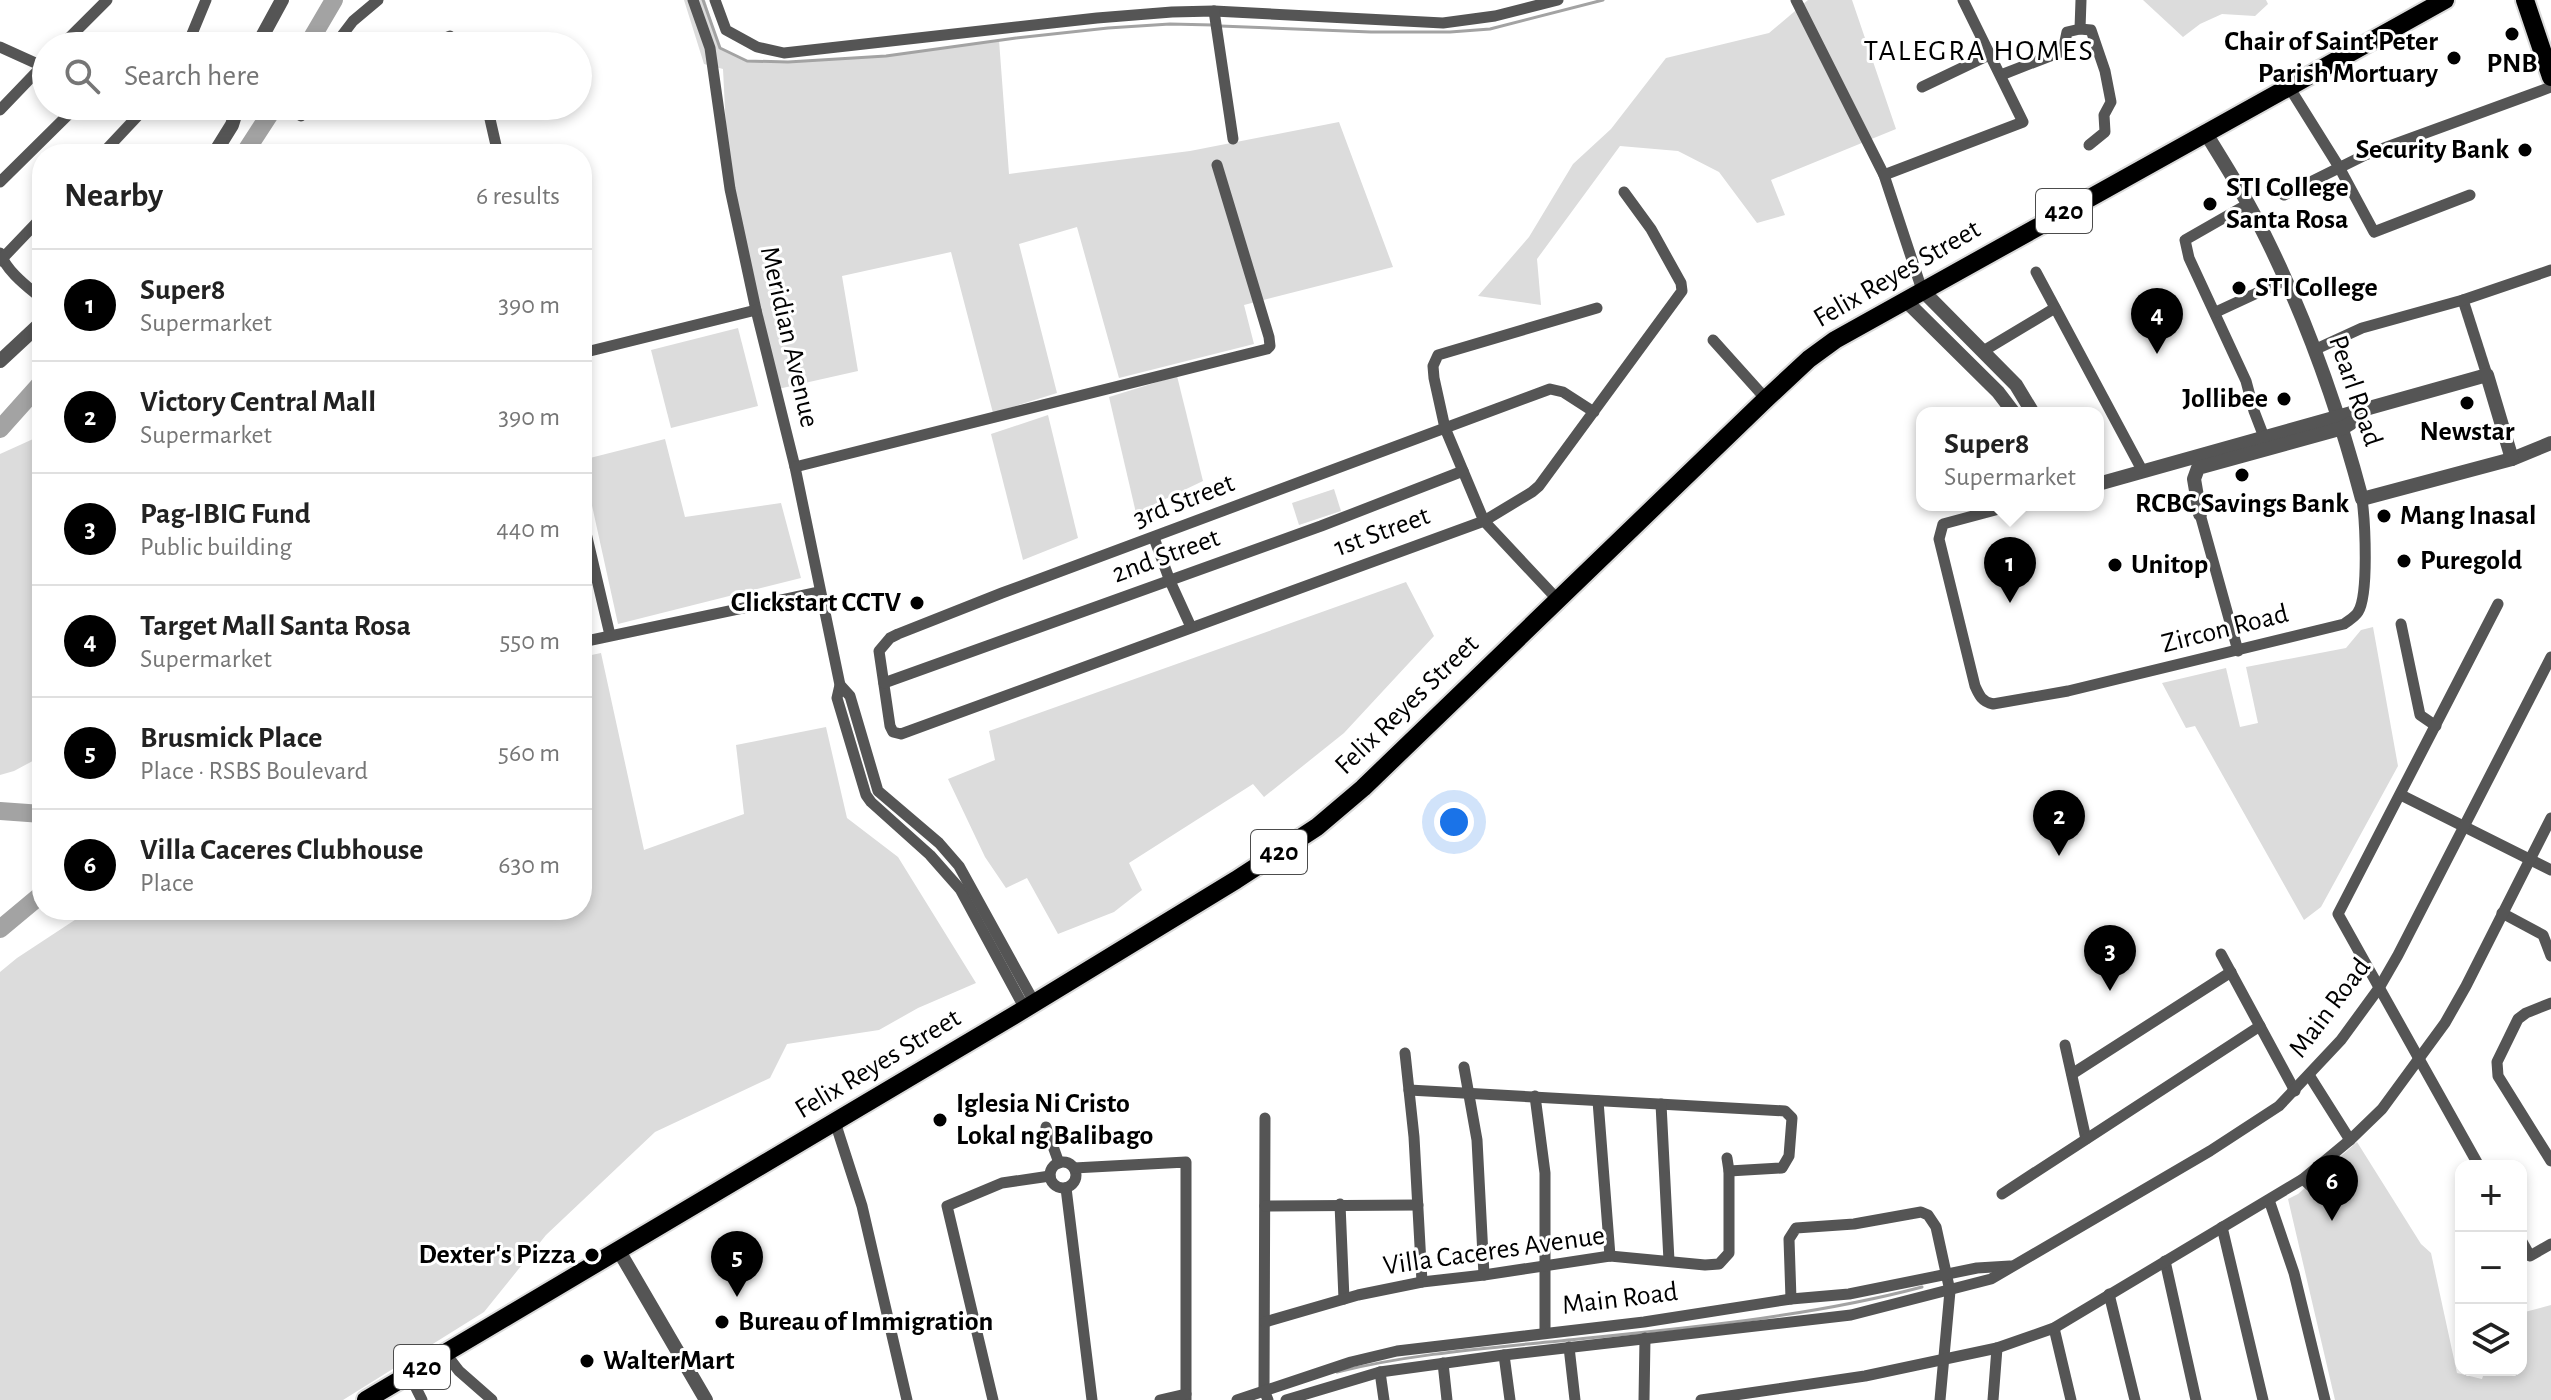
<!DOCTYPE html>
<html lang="en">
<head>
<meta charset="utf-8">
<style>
  body { margin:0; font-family:"Alegreya Sans",sans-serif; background:#f6f6f6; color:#222 }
  .controls { position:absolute; right:24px; bottom:24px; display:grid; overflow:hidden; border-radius:16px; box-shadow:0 4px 12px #0003 }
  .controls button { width:72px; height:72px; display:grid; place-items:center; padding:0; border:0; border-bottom:2px solid #e0e0e0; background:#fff; color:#222; font:40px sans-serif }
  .you { position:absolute; left:1454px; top:822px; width:28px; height:28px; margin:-20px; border:6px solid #fff; border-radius:50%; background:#1a73e8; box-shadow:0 0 0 12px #1a73e833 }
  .badge { display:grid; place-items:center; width:52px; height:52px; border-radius:50%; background:#000; color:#fff; font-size:26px; font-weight:700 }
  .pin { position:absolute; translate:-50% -66px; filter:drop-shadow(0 2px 4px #0008) }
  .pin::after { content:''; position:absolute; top:42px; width:28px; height:24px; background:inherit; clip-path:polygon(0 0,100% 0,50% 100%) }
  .popup { position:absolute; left:1916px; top:407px; width:188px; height:104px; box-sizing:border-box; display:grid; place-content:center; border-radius:16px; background:#fff; filter:drop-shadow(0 2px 6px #0005); font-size:26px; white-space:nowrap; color:#767676 }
  .popup b { font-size:30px; color:#222 }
  .popup::after { content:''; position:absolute; left:50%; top:100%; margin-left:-16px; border:16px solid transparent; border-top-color:#fff }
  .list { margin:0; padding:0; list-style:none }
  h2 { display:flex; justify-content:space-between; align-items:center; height:104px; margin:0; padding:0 32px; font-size:34px }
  h2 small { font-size:26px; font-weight:400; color:#767676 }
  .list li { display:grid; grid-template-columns:52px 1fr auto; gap:24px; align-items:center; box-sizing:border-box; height:112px; padding:0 32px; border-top:2px solid #e0e0e0 }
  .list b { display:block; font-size:30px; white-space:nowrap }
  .list p { margin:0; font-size:26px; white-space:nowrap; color:#767676 }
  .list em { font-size:26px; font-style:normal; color:#767676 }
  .icon { flex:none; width:44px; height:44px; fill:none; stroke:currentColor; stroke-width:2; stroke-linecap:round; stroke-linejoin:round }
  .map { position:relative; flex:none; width:2551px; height:1400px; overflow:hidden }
  .search { position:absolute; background:#fff; box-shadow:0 4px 12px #0003; left:32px; top:32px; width:560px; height:88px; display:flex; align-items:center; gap:20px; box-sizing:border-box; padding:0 28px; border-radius:44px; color:#767676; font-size:30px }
  .panel { position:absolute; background:#fff; box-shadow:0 4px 12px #0003; left:32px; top:144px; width:560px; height:776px; border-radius:32px }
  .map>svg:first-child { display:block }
  .green { fill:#dcdcdc }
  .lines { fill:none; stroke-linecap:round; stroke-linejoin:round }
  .stream { stroke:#a3a3a3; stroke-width:3 }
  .river { stroke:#a3a3a3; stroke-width:18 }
  .primary-casing { stroke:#dbdbdb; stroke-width:22 }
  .trunk-casing { stroke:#dbdbdb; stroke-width:22 }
  .minor { stroke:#555; stroke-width:11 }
  .tertiary { stroke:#555; stroke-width:14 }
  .primary { stroke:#000; stroke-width:18 }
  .trunk { stroke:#000; stroke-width:18 }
  .poi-dot { fill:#000; stroke:#fff; stroke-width:3 }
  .labels { text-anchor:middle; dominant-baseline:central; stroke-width:6; stroke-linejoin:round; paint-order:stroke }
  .shield { fill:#fff; stroke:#4c4c4c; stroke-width:2 }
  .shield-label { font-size:26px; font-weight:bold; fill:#000 }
  .poi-label { font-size:28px; font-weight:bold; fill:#000; stroke:#fff; text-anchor:start }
  .street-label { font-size:28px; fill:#000; stroke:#fff }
  .neighbourhood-label { font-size:30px; letter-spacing:2px; fill:#000; stroke:#fff }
</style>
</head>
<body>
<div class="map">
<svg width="2551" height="1400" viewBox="0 0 2551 1400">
  <rect width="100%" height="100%" fill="#fff"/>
  <g class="green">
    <polygon points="684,0 705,0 720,48 747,61 789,62 886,56 999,40 1009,174 1190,151 1339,122 1393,267 1244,305 1254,344 1119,378 1077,227 1019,244 1057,393 993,413 951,252 842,276 858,371 778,389 729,189 723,69 704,64"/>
    <polygon points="1808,0 1852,0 1896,129 1771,180 1785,215 1757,223 1719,172 1678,151 1620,146 1537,259 1541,305 1478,296 1529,237 1573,164 1611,129 1666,58 1769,33"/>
    <polygon points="2143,0 2266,0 2268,4 2255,16 2222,14 2200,24 2183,37"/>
    <polygon points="738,328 758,406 671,428 651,350"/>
    <polygon points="1177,376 1203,481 1136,513 1109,397"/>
    <polygon points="1048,415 1078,538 1023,560 991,434"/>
    <polygon points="42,435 42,756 14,771 0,775 0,454"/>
    <polygon points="665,439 685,517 781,503 801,578 618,624 582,460"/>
    <polygon points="1334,489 1341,511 1299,525 1292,503"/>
    <polygon points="1406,582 1434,636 1344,733 1264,797 1253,784 1129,863 1142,890 1114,912 1058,934 1027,878 1006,888 985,857 948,779 995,760 989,731"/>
    <polygon points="2373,627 2398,766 2321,907 2304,920 2195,726 2186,728 2162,683 2226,668 2240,727 2258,723 2246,667 2346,648 2361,630"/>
    <polygon points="601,653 644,850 744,814 736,745 826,727 847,818 898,857 976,983 918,1008 879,1030 787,1044 770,1078 655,1132 546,1235 484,1312 343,1400 0,1400 0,972 17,958 90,910 582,910 582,657"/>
    <polygon points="2357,1142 2421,1244 2431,1253 2457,1373 2482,1379 2485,1370 2521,1370 2521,1313 2551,1305 2551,1400 2335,1400 2288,1199 2298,1194"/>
  </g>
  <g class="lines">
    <g class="stream">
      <polyline points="703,0 720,48 747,61 788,62 886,56 1016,38 1108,28 1170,24 1213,25"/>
      <polyline points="1220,26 1371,32 1450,32 1490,29 1603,0"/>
      <path d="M1337 1372C1406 1355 1477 1349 1548 1342 1673 1329 1801 1319 1922 1287"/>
    </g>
    <g class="river">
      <polyline points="307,46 334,0"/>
      <polyline points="244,154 275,106"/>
      <polyline points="0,429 42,382"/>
      <polyline points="0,811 42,814"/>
      <polyline points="0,929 42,894"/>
    </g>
    <defs>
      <polyline id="primary" points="366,1400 1013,1016 1236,880 1317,827 1363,788 1766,399 1809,359 1835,340 2445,0"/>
      <polyline id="trunk" points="2525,0 2551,77"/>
    </defs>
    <use href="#primary" class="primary-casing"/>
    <use href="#trunk" class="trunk-casing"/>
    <g class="minor">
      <polyline points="693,0 710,48 730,189 756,310 795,467 840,685 837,698 866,795 871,802 930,855 960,889 1025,1009"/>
      <polyline points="715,0 726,30 757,47 784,53 1097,18 1172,12 1214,11 1443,23 1495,16 1558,0"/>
      <polyline points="1796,0 1884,175"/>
      <polyline points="1214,11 1233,139"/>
      <polyline points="2080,29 2091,30 2105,71 2111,102 2104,115 2105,132 2089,145"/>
      <polyline points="61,46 107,0"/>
      <polyline points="138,46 153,39 188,43"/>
      <polyline points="187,46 206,0"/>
      <polyline points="334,46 353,21 378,0"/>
      <polyline points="426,46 450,36"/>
      <polyline points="0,47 42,66"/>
      <polyline points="2001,75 2063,51 2067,32 2080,29 2081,0"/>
      <polyline points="1922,87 1991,54"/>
      <polyline points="2289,87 2339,167 2374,232 2470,195"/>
      <polyline points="487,106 498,154"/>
      <polyline points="0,110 46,62"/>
      <polyline points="301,116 305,106"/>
      <polyline points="102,154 147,106"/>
      <polyline points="0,182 77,106"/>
      <polyline points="2284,195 2365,155 2551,87"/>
      <polyline points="2248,204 2185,240 2189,258 2246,381 2254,411 2264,437"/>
      <path d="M0 253C7 272 28 287 42 299"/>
      <polyline points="0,261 42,217"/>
      <polyline points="2036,272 2142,470"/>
      <polyline points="1922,290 1884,175 2023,122 1963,0"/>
      <polyline points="2463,300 2487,375"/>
      <polyline points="2216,312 2285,280"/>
      <polyline points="1713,340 1766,399"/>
      <polyline points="1985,350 2055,308"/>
      <polyline points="2314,350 2362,328 2463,300 2551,270"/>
      <polyline points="582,353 756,310"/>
      <polyline points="1594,412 1563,392 1550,389 1002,593 898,634 890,638 879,651 890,726 893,732 901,734 1484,521 1532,492 1539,486 1682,291 1681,283 1651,229 1624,192"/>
      <polyline points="795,467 1267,349 1270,346 1269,337 1217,165"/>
      <path d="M2014 505 1943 524 1939 539 1975 686C1979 695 1982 702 1993 704L2068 691 2344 624C2349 620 2355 617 2358 612 2369 595 2365 521 2362 499"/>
      <polyline points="2200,514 2238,651"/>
      <polyline points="582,516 610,635"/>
      <polyline points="1154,538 1170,581 1191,627"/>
      <polyline points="1558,600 1484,521 1445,428 1434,378 1433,366 1438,355 1597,308"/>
      <polyline points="2401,624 2420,715 2436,726"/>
      <polyline points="582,642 819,592"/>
      <polyline points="884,683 1321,526 1463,471"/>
      <polyline points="840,685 850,696 878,791 939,843 959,866 1034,1002"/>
      <polyline points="2401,795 2551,870"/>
      <polyline points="2502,913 2543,935 2551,956"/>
      <polyline points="2221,954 2295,1091"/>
      <polyline points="2551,1003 2526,1013 2518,1019 2497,1062 2498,1076 2551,1161"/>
      <polyline points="2065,1045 2086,1139"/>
      <polyline points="1405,1053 1414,1137 1422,1282"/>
      <polyline points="1464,1067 1477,1140 1484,1275"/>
      <polyline points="2072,1074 2231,972"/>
      <polyline points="2309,1075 2350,1140"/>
      <polyline points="1409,1090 1785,1111 1792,1118 1789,1156 1782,1168 1729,1171"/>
      <polyline points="1535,1096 1545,1173 1545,1333"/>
      <polyline points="1598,1101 1610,1256"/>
      <polyline points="1661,1104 1669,1261"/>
      <polyline points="1265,1118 1264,1390 1268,1400"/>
      <polyline points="835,1122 862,1206 907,1400"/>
      <polyline points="1046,1127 1059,1163"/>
      <circle cx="1063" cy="1175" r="13"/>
      <polyline points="2479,1166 2338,914 2498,604"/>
      <polyline points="1074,1168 1186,1162 1186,1400"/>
      <path d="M2303 1179 2317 1192 2326 1191C2335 1182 2327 1174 2321 1165"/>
      <polyline points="1066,1188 1092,1400"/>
      <polyline points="2002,1194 2260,1026"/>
      <polyline points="2269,1200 2294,1273 2325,1400"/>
      <polyline points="1340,1204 1344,1299"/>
      <polyline points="1265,1206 1418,1205"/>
      <polyline points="2222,1227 2263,1400"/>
      <polyline points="2521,1240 2530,1256 2551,1244"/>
      <polyline points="2165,1261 2196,1400"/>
      <polyline points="2109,1294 2135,1400"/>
      <polyline points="1791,1299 1789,1239 1796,1228 1854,1224 1921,1212 1928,1215 1936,1227 1950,1291 1940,1400"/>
      <polyline points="1265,1322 1358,1295 1422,1282 1484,1275 1610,1256 1705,1265 1719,1264 1729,1253 1729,1171 1727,1158"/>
      <polyline points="2054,1328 2071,1400"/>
      <polyline points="1569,1347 1575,1400"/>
      <polyline points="445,1353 459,1371 492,1400"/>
      <polyline points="1504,1355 1510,1400"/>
      <polyline points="1443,1363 1447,1400"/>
      <polyline points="1380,1372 1384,1400"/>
      <polyline points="409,1374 422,1400"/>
      <polyline points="993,1400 947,1206 1002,1183 1050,1176"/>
      <polyline points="1160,1400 1186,1394"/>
      <polyline points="1237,1400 1351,1362 1397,1351 1644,1322 1791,1299 1849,1294 1977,1268 2010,1266"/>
      <polyline points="1286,1400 1380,1372 1504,1355 1851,1315 1991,1279 2210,1151 2279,1106 2341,1040 2379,988 2398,955 2551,657"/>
      <polyline points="1644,1400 1645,1338"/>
      <polyline points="1701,1400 1865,1376 1997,1348 2054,1328 2303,1179 2350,1140 2382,1109 2445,1023 2466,986 2551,818"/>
      <polyline points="1993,1400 1997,1348"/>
    </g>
    <g class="tertiary">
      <polyline points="257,46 282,0"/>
      <path d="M2205 132C2228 169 2251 206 2269 244 2309 326 2339 412 2362 499L2512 459 2551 443"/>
      <polyline points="214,154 232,125 238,106"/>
      <polyline points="1922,290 2016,385 2033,413"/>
      <polyline points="1905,300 1998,392 2014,413"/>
      <polyline points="0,361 42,322"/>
      <polyline points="2098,484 2487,375 2512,459"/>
      <polyline points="2200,514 2194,479 2198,468 2343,428 2351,423"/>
      <polyline points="619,1251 706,1400"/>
    </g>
    <use href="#primary" class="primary"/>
    <use href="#trunk" class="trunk"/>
  </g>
  <g class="poi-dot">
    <circle cx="2512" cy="34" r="8"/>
    <circle cx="2454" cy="58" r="8"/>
    <circle cx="2525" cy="150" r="8"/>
    <circle cx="2210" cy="204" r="8"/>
    <circle cx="2239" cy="288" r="8"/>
    <circle cx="2284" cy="399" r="8"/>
    <circle cx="2467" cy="403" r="8"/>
    <circle cx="2242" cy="475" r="8"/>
    <circle cx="2384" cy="516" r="8"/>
    <circle cx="2404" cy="561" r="8"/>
    <circle cx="2115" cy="565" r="8"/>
    <circle cx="917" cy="603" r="8"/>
    <circle cx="940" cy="1120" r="8"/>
    <circle cx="592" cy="1255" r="8"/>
    <circle cx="722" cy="1322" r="8"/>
    <circle cx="587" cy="1361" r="8"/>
  </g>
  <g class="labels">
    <g class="shield">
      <rect x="2036" y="189" width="56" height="44" rx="6"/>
      <rect x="1251" y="830" width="56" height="44" rx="6"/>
      <rect x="394" y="1345" width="56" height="44" rx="6"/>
    </g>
    <g class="shield-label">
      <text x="2064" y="211">420</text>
      <text x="1279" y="852">420</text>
      <text x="422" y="1367">420</text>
    </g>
    <g class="poi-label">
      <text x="2438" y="42" text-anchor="end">Chair of Saint Peter<tspan x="2438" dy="32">Parish Mortuary</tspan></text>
      <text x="2512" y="64" text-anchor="middle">PNB</text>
      <text x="2509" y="150" text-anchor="end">Security Bank</text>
      <text x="2226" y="188">STI College<tspan x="2226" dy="32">Santa Rosa</tspan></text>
      <text x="2255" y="288">STI College</text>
      <text x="2268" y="399" text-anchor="end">Jollibee</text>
      <text x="2467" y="432" text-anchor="middle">Newstar</text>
      <text x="2242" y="504" text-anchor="middle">RCBC Savings Bank</text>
      <text x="2400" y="516">Mang Inasal</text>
      <text x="2420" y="561">Puregold</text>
      <text x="2131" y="565">Unitop</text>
      <text x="901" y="603" text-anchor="end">Clickstart CCTV</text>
      <text x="956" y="1104">Iglesia Ni Cristo<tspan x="956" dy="32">Lokal ng Balibago</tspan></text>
      <text x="576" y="1255" text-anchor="end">Dexter's Pizza</text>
      <text x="738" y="1322">Bureau of Immigration</text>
      <text x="603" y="1361">WalterMart</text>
    </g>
    <g class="street-label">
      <text transform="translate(1897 274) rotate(-30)">Felix Reyes Street</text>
      <text transform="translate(789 337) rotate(77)">Meridian Avenue</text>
      <text transform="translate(2355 391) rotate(71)">Pearl Road</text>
      <text transform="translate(1184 501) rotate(-21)">3rd Street</text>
      <text transform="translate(1382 532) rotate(-20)">1st Street</text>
      <text transform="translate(1166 556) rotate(-20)">2nd Street</text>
      <text transform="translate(2225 629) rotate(-14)">Zircon Road</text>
      <text transform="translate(1407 705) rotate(-44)">Felix Reyes Street</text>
      <text transform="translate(2330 1008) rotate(-53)">Main Road</text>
      <text transform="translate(878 1064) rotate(-31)">Felix Reyes Street</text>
      <text transform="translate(1494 1251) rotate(-8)">Villa Caceres Avenue</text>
      <text transform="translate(1620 1299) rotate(-7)">Main Road</text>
    </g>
    <g class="neighbourhood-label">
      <text x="1979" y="51">TALEGRA HOMES</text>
    </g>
  </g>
</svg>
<div class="controls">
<button>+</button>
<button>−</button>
<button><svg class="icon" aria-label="layers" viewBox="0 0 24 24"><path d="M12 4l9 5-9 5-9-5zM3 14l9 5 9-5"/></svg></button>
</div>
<div class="you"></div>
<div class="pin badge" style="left:2010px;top:603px">1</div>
<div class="popup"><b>Super8</b>Supermarket</div>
<div class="pin badge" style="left:2059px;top:856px">2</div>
<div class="pin badge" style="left:2110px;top:991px">3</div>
<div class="pin badge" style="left:2157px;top:354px">4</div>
<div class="pin badge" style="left:737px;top:1297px">5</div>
<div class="pin badge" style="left:2332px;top:1221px">6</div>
<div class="search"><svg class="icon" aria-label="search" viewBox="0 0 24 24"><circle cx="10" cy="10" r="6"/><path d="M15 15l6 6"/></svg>Search here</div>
<section class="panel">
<h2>Nearby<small>6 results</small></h2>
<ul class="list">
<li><span class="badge">1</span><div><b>Super8</b><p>Supermarket</p></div><em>390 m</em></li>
<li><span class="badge">2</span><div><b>Victory Central Mall</b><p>Supermarket</p></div><em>390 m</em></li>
<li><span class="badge">3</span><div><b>Pag-IBIG Fund</b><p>Public building</p></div><em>440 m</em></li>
<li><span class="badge">4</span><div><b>Target Mall Santa Rosa</b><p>Supermarket</p></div><em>550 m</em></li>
<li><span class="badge">5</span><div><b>Brusmick Place</b><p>Place · RSBS Boulevard</p></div><em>560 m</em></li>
<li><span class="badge">6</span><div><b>Villa Caceres Clubhouse</b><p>Place</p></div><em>630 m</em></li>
</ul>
</section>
</div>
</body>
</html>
